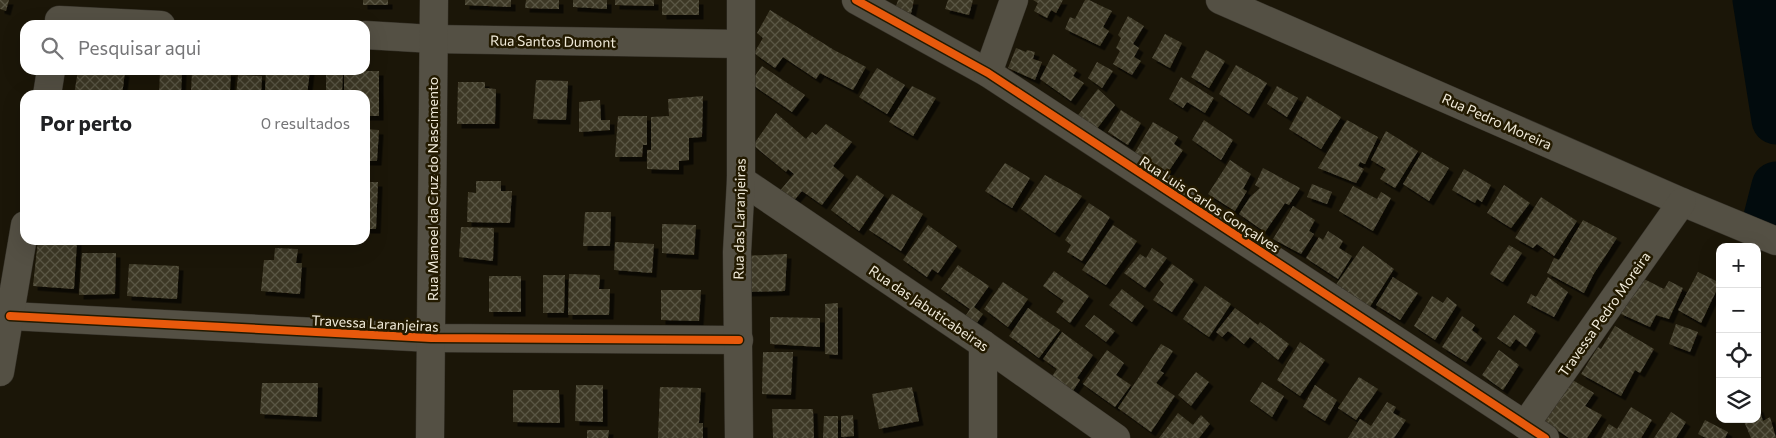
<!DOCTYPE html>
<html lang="pt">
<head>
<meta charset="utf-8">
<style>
  body { margin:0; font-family:Commissioner,sans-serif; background:#f2f2f2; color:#202124 }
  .controls { position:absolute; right:15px; bottom:15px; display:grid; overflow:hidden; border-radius:10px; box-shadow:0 5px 20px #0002 }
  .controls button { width:45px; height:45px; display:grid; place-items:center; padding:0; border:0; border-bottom:1px solid #e0e0e0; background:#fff; color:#202124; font:25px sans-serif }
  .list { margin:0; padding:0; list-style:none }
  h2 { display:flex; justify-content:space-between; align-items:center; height:65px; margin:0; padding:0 20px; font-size:21px }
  h2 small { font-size:16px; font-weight:400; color:#757577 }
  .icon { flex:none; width:28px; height:28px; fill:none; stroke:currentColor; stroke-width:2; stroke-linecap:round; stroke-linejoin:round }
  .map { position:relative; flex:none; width:1776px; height:438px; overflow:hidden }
  .search { position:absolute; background:#fff; box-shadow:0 5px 20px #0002; left:20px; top:20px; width:350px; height:55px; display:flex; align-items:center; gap:12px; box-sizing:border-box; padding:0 18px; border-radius:15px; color:#757577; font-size:19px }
  .panel { position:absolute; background:#fff; box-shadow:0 5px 20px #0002; left:20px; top:90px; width:350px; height:155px; border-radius:15px }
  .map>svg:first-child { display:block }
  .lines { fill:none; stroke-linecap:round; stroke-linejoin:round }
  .river { stroke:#020b0d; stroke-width:49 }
  .building { fill:url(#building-cross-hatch); filter:url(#shadow) }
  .street-casing { stroke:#353128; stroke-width:29 }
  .street { stroke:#545044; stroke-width:28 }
  .cycleway-casing { stroke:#231a00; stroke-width:11 }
  .cycleway { stroke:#e8590c; stroke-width:8 }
  .labels { text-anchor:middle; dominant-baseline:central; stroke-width:5; stroke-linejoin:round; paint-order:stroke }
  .street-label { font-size:14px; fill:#f1ebda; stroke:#231a00 }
</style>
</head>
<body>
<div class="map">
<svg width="1776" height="438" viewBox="0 0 1776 438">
  <defs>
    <pattern id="building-cross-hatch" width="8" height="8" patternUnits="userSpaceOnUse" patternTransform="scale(1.25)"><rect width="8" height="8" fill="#3e3926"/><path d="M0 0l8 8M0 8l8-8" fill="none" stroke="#5a5645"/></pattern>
    <filter id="shadow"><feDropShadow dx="4.5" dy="4.5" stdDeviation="0" flood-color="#0009"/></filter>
  </defs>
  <rect width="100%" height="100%" fill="#1b1608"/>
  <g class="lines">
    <g class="river">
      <polyline points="1757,0 1776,120"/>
      <polyline points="1768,217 1776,186"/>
    </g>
  </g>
  <g class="building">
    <polygon points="0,0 9,0 6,11 0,9"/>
    <rect x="363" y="0" width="25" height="5"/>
    <polygon points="465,0 511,0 511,7 465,5"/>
    <polygon points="526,0 559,0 559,9 525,8"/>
    <polygon points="573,0 607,0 607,9 573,7"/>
    <polygon points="615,0 654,0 654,6 615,5"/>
    <rect x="662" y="0" width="37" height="15"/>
    <polygon points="898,0 914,0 910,18 894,13"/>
    <polygon points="948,0 973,0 969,15 945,9"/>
    <polygon points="1033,0 1063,0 1056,13 1051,10 1047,18 1034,11 1038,3"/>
    <polygon points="1085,0 1089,0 1112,11 1103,27 1109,31 1100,46 1065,29 1070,17 1075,19"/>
    <polygon points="770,10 834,50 866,67 853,90 820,73 816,79 783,57 775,68 754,53 763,38 757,33"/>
    <polygon points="1128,16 1144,26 1133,44 1139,48 1134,57 1141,61 1132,75 1113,64 1120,51 1116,48 1121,38 1118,35"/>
    <polygon points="1165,34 1182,43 1170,68 1152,58"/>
    <polygon points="1016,48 1026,52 1027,50 1035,52 1033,59 1042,62 1035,80 1008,68"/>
    <polygon points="1206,50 1225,61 1209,88 1191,77"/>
    <polygon points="1053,54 1077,70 1073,76 1084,83 1071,101 1040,79"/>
    <polygon points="1097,62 1113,71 1102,88 1088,78"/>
    <polygon points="1236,65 1267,83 1249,114 1219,94"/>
    <polygon points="762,66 805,95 792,112 750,83"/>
    <polygon points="877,68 905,85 887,114 859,97"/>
    <polygon points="78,70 112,70 125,72 122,95 74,95"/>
    <polygon points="160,70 182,70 181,95 159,95"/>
    <polygon points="266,70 310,70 307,95 265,92"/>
    <polygon points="326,70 343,70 342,93 326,93"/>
    <polygon points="344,71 379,71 379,116 365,116 365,95 356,95 356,92 344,92"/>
    <polygon points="192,72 231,72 230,90 191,90"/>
    <polygon points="238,75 262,76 261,95 236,95"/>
    <polygon points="1181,77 1214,98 1205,113 1187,102 1183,108 1169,99"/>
    <polygon points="536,80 568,81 566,120 533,119"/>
    <polygon points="458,82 485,82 485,88 496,89 495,124 457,124"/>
    <polygon points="912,86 936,98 913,136 889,122"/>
    <polygon points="1277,86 1298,98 1287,117 1267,104"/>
    <polygon points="1098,89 1115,105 1093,134 1075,119"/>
    <polygon points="703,96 702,137 689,138 689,160 679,161 679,170 647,169 647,150 651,150 651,117 669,116 668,99"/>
    <polygon points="1307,96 1341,117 1321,149 1289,129"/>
    <polygon points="600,100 601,120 610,120 610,130 579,132 579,102"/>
    <polygon points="1121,110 1141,123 1128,145 1108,132"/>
    <polygon points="776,113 806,139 812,132 816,135 826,124 852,142 833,166 844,175 822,205 802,191 791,204 778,193 794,174 788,169 786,172 753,145"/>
    <polygon points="618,116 647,116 647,145 643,145 642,157 615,157"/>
    <polygon points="1204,120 1233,140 1221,160 1192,140"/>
    <polygon points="1347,120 1378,137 1365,164 1360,162 1358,166 1364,169 1356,183 1318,168"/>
    <polygon points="1153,122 1178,137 1174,144 1183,150 1168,172 1155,164 1151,169 1132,157"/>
    <polygon points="365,129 379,130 377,161 365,161"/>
    <polygon points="1386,131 1418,151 1395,188 1380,179 1386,169 1371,160"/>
    <polygon points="1422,152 1449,168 1429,201 1403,184"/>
    <polygon points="1230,160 1251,174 1243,189 1247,191 1235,211 1208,194"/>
    <polygon points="1005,163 1030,178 1012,208 985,191"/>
    <polygon points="1263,168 1300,188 1289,205 1285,203 1265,232 1239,214 1250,197 1260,188 1255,185"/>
    <polygon points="1464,169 1491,185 1482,202 1477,199 1475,203 1452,190"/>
    <polygon points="857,175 884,195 859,231 831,210"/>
    <polygon points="1045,175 1082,196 1055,233 1021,209"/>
    <polygon points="476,181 501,181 501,191 512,191 510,223 467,222 468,192 476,193"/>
    <polygon points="365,182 378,182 376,229 365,229"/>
    <polygon points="1312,184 1332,192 1327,204 1307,197"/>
    <polygon points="1504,185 1530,203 1511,228 1487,213"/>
    <polygon points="1353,186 1377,199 1381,192 1391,198 1373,231 1339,211"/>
    <polygon points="892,194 923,214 901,251 869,230"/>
    <polygon points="1541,197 1577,221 1554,256 1537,244 1533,248 1515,238"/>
    <polygon points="1089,203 1110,217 1082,261 1067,252 1071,245 1065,240"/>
    <polygon points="1293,206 1315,220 1309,231 1314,234 1301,254 1273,239"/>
    <polygon points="585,212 611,212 610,246 583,246"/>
    <polygon points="1583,220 1617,238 1593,275 1584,293 1547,273 1554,258 1559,260"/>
    <polygon points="662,224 696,225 694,255 662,253"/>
    <polygon points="928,225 957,246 938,273 932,269 927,277 903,260"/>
    <polygon points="1113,225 1137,241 1106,285 1082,270"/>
    <polygon points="461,227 494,228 493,261 459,257"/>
    <polygon points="1328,231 1343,241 1339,248 1352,256 1338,279 1306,258 1319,237 1323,240"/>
    <polygon points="38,240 77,241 74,289 33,286"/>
    <polygon points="615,242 654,244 652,273 614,270"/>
    <polygon points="1509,245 1522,253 1503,282 1490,274"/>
    <polygon points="1363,246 1394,269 1369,308 1335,286"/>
    <polygon points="275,248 298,249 296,263 302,263 300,294 261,291 264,260 274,260"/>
    <polygon points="1152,248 1167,258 1145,288 1124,273 1140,254 1146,258"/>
    <polygon points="82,253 116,253 115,294 79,295"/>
    <polygon points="787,254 785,291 743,292 743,256"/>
    <polygon points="129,264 179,266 177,299 127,296"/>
    <polygon points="1172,264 1194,280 1172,312 1153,300 1164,284 1160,280"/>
    <polygon points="958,265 989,286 974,307 983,314 971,331 960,324 970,309 941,289"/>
    <polygon points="1054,271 1089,296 1070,323 1056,312 1064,301 1043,286"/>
    <polygon points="1698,272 1720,283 1701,323 1678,310"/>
    <polygon points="569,274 600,275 599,289 610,289 609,315 568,315"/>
    <polygon points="543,275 565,275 564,313 543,313"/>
    <rect x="489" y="276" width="32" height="36"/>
    <polygon points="1393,277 1418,293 1400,320 1376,305"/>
    <polygon points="1548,277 1568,292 1554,317 1527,303 1531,294 1536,297"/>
    <polygon points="1640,277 1664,289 1669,281 1683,288 1669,319 1656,315 1650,327 1619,313"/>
    <polygon points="1003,282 1028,299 1008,327 984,309"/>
    <polygon points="1205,286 1231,304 1209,337 1183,319"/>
    <polygon points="1122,289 1144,306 1132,322 1109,305"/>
    <polygon points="661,290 701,290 699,321 661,320"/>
    <polygon points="1432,296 1443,303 1447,297 1457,305 1435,340 1414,326"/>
    <polygon points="838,303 838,355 825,354 825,304"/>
    <polygon points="1028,308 1060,330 1039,358 1009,336"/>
    <polygon points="1235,308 1258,325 1260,322 1289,344 1278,360 1250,337 1244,344 1228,331 1222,337 1216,332"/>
    <polygon points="1094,315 1115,331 1106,342 1085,326"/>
    <polygon points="1514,315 1536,331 1526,347 1516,339 1510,347 1497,338"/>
    <polygon points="1462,316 1475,325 1472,330 1482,338 1466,362 1442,347"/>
    <polygon points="770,317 820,318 820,347 770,344"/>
    <polygon points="1676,324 1698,332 1690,352 1669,344"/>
    <polygon points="1615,326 1654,349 1640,373 1635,370 1621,396 1581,374 1598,347 1601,349"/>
    <polygon points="1062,332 1093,355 1077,378 1080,380 1069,397 1048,382 1057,369 1043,359"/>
    <polygon points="1300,342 1325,360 1300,396 1277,380"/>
    <polygon points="1161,344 1173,351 1160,371 1164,373 1156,383 1175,396 1151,432 1118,408"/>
    <polygon points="1107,350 1124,363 1116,375 1131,385 1115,407 1083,384"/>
    <polygon points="1499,350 1519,365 1503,390 1482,375"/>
    <polygon points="763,352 793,352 791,395 762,394"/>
    <polygon points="1196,372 1209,382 1191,406 1178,395"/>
    <polygon points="1359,377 1378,389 1356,420 1338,408"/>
    <polygon points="1571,379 1594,393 1585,406 1602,415 1587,438 1569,438 1543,421"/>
    <polygon points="1262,382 1284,396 1272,417 1250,401"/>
    <polygon points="262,383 318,383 317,417 260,414"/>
    <polygon points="576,385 603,385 603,422 575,421"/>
    <polygon points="1315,385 1337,400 1325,421 1303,407"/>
    <polygon points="660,387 701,388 699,423 703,423 703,438 658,438"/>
    <polygon points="912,387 919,421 879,429 872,394"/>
    <polygon points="513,390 559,390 560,423 513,422"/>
    <polygon points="1387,402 1396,407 1393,413 1406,420 1394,438 1348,438 1360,419 1371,426"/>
    <polygon points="1631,407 1652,420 1641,438 1601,438 1609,424 1617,429"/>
    <polygon points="1757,407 1759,408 1763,421 1770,417 1776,438 1751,438 1743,419 1757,419"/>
    <polygon points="772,409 813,409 814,438 773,438"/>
    <polygon points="1671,412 1686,422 1676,438 1654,438"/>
    <polygon points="1178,413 1193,425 1201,415 1210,424 1199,438 1159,438"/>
    <polygon points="853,415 854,436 841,437 841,416"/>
    <polygon points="824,416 838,416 838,438 823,438"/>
    <polygon points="1705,420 1728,432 1725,438 1706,438 1698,434"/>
    <polygon points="587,430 609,430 608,438 587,438"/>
  </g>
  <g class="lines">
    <defs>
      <g id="street">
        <polyline points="856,0 988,73 1545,438"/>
        <polyline points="1220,0 1682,202 1776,241"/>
        <polyline points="59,20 161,25"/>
        <polyline points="365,35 433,39 740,44"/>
        <polyline points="988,73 1014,0"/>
        <polyline points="47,95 51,70"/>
        <polyline points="741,180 983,344 1116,438"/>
        <polyline points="10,316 431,338 739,340"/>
        <polyline points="983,344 983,438"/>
        <polyline points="0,372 25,225"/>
        <polyline points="1525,425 1682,202"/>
        <polyline points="430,438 434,0"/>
        <polyline points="739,438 737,252 741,180 741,0"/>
      </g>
    </defs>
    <use href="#street" class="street-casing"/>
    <use href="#street" class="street"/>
    <defs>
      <g id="cycleway">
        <polyline points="856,0 988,73 1545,438"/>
        <polyline points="10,316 431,338 739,340"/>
      </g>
    </defs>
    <use href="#cycleway" class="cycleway-casing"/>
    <use href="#cycleway" class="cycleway"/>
  </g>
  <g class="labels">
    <g class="street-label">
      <text transform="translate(553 41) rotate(1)">Rua Santos Dumont</text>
      <text transform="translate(1497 121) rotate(24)">Rua Pedro Moreira</text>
      <text transform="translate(432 189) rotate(-90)">Rua Manoel da Cruz do Nascimento</text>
      <text transform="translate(1210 204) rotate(33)">Rua Luis Carlos Gonçalves</text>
      <text transform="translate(739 219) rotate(-89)">Rua das Laranjeiras</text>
      <text transform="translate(929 308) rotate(34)">Rua das Jabuticabeiras</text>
      <text transform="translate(1604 314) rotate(-55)">Travessa Pedro Moreira</text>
      <text transform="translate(375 323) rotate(3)">Travessa Laranjeiras</text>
    </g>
  </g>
</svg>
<div class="controls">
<button>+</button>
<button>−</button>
<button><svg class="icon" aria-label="locate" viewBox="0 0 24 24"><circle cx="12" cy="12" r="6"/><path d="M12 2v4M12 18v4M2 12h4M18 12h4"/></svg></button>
<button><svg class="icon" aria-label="layers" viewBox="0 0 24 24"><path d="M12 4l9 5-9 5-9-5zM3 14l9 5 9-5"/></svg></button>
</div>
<div class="search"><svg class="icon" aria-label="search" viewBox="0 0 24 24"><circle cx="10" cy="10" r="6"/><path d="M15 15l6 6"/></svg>Pesquisar aqui</div>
<section class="panel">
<h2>Por perto<small>0 resultados</small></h2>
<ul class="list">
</ul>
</section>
</div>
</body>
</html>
